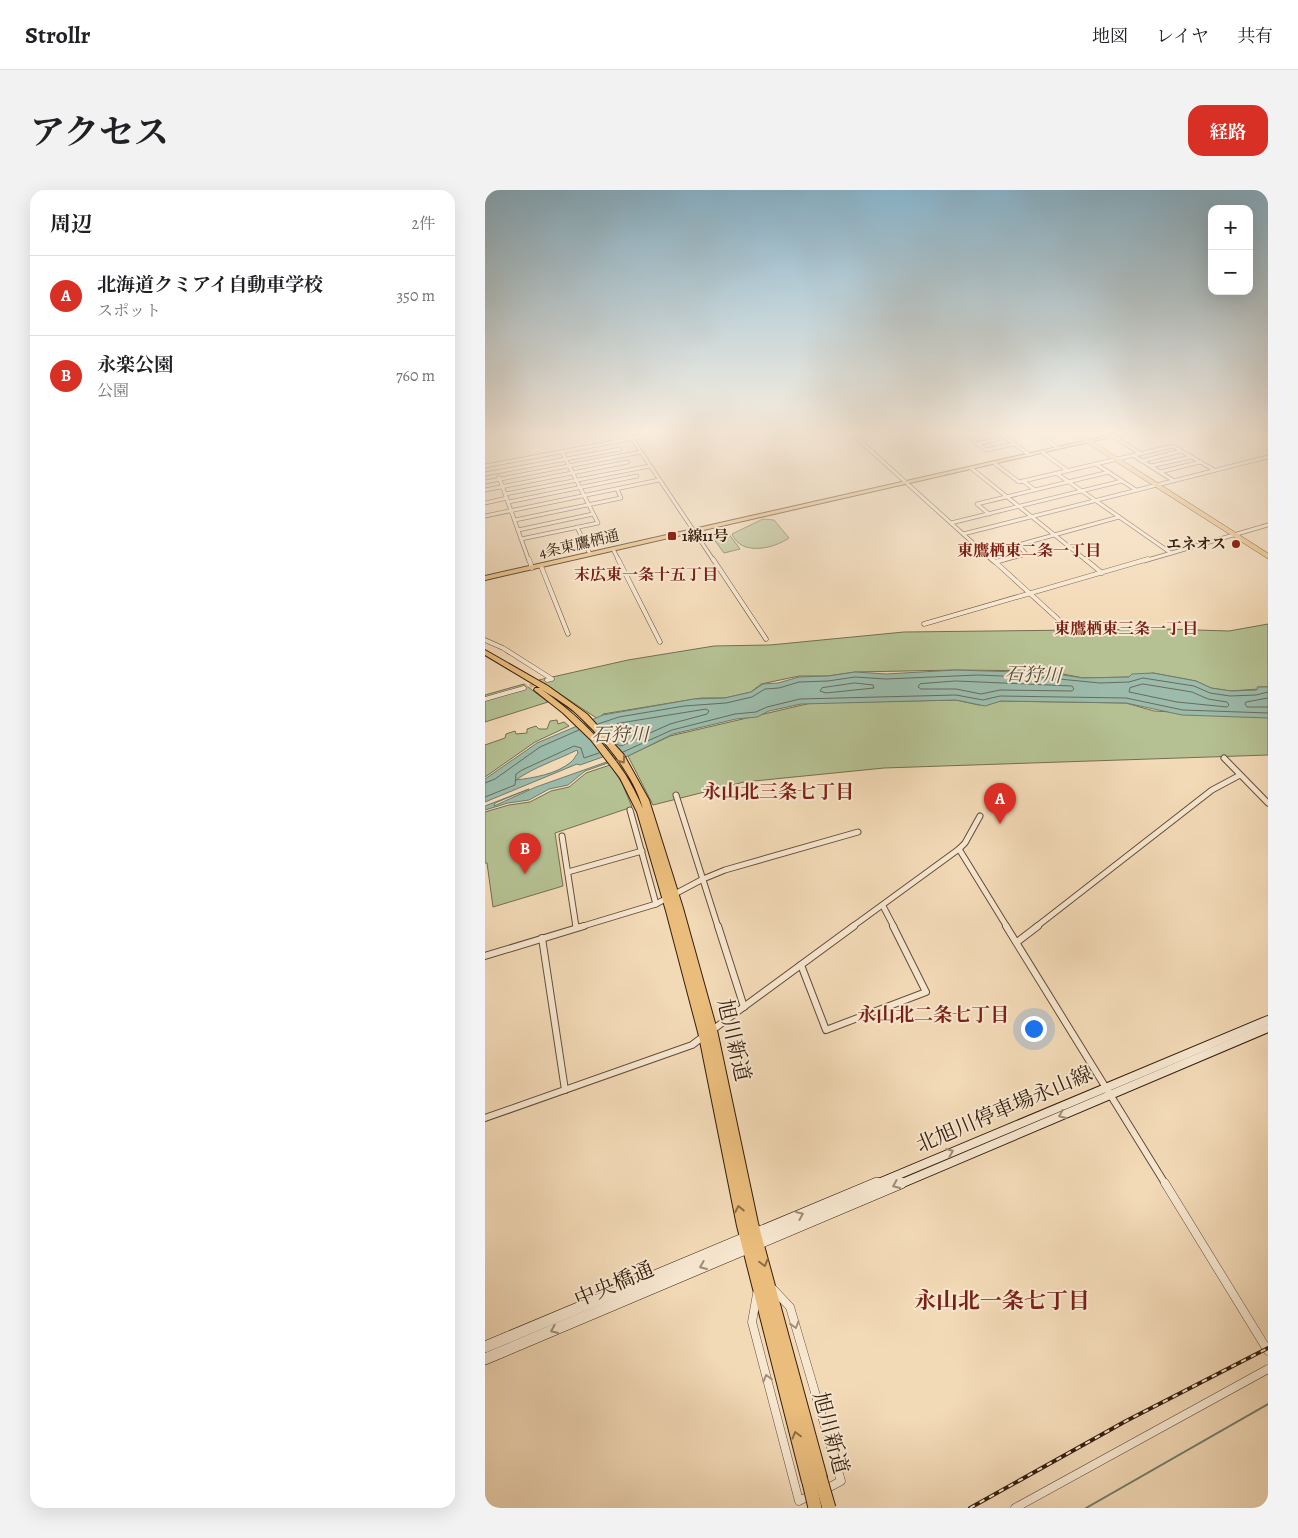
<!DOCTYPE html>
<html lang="ja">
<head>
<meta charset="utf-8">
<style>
  body { margin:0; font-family:Alegreya,"Noto Serif JP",serif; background:#f2f2f2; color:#202124 }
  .controls { position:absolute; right:15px; top:15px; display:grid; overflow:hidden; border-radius:10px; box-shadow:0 5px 20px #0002 }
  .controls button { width:45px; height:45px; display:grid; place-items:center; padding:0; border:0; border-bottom:1px solid #e0e0e0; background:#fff; color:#202124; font:25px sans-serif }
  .you { position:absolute; left:548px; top:838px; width:18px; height:18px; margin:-12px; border:4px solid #fff; border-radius:50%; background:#1a73e8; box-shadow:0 0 0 8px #1a73e833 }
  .badge { display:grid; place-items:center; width:32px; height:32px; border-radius:50%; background:#d93025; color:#fff; font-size:16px; font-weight:700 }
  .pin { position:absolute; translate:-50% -41px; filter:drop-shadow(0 1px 2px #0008) }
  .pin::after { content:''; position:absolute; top:26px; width:18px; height:15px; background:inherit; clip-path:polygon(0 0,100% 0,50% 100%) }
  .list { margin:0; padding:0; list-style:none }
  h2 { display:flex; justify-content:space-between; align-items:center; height:65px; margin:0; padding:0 20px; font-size:21px }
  h2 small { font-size:16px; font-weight:400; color:#757577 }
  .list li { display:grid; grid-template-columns:32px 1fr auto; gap:15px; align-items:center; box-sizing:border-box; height:80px; padding:0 20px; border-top:1px solid #e0e0e0 }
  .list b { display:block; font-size:19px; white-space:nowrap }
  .list p { margin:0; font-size:16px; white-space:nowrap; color:#757577 }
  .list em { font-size:16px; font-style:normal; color:#757577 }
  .map { position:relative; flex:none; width:783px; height:1318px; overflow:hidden; border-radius:15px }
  header { display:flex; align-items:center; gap:30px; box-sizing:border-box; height:70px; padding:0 25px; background:#fff; border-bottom:1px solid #e0e0e0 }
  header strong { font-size:24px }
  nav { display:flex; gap:28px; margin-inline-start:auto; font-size:18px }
  .intro { display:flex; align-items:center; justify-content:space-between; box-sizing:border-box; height:120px; padding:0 30px }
  h1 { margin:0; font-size:35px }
  .button { padding:12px 22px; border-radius:15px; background:#d93025; color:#fff; font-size:18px; font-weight:700 }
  main { display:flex; gap:30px; padding:0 30px }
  aside { flex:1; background:#fff; border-radius:15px; box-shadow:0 5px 20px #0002 }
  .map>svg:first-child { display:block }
  .green { fill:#b5c193; stroke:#746f50 }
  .water { fill:#9cbbab; stroke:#727c6c; fill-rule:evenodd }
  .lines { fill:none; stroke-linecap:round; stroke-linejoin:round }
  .shore { stroke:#686c5c; stroke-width:1 }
  .stream { stroke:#727c6c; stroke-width:2 }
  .street-tunnel { stroke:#cdb495; stroke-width:4; stroke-dasharray:4 2; stroke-linecap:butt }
  .street-far4-casing { stroke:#644c38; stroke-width:4.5 }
  .street-far3-casing { stroke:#644c38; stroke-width:5 }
  .street-far2-casing { stroke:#644c38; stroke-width:7 }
  .street-far1-casing { stroke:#644c38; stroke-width:8 }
  .street-casing { stroke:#644c38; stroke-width:9 }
  .secondary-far1-casing { stroke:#341d0e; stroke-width:10 }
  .secondary-casing { stroke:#341d0e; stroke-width:12 }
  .primary-casing { stroke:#341d0e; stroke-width:5.5 }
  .highway-casing { stroke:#341d0e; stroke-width:2 }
  .street-far4 { stroke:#f7e7d0; stroke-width:3 }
  .street-far3 { stroke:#f7e7d0; stroke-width:4 }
  .street-far2 { stroke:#f7e7d0; stroke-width:5 }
  .street-far1 { stroke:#f7e7d0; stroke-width:6 }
  .street { stroke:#f7e7d0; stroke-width:8 }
  .secondary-far1 { stroke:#f7e7d0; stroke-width:8 }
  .secondary { stroke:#f7e7d0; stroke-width:11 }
  .primary { stroke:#eabd7c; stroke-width:4.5 }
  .highway { fill:#eabd7c; fill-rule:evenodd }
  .rail-casing { stroke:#341d0e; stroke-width:4 }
  .rail { stroke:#f7e7d0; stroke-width:2; stroke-dasharray:5.5; stroke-linecap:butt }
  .highway-bridge-casing { stroke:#341d0e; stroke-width:15; stroke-linecap:butt }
  .highway-bridge { stroke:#eabd7c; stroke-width:13 }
  .oneway { stroke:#8f6d45 }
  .oneway2 { stroke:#9f8c79 }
  .poi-dot { fill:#8f2418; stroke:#f7e7d0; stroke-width:2 }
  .labels { text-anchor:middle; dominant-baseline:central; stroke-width:4; stroke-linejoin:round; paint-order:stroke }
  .far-poi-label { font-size:15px; font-weight:bold; fill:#341d0e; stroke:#f7e7d0; text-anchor:start }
  .far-street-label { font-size:15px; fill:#341d0e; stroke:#f7e7d0 }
  .far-neighbourhood-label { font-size:16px; font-weight:bold; fill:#7a1f14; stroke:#f7e7d0 }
  .water-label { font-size:19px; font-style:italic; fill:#534c3d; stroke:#f7e7d0 }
  .neighbourhood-label { font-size:19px; font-weight:bold; fill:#7a1f14; stroke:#f7e7d0 }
  .near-street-label { font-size:21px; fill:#341d0e; stroke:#f7e7d0 }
  .near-neighbourhood-label { font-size:22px; font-weight:bold; fill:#7a1f14; stroke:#f7e7d0 }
</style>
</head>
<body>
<header>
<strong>Strollr</strong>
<nav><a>地図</a><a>レイヤ</a><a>共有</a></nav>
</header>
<div class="intro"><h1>アクセス</h1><a class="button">経路</a></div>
<main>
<aside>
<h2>周辺<small>2件</small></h2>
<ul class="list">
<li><span class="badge">A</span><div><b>北海道クミアイ自動車学校</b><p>スポット</p></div><em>350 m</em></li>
<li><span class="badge">B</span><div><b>永楽公園</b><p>公園</p></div><em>760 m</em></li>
</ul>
</aside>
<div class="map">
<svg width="783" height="1318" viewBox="0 0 783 1318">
  <rect width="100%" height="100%" fill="#f3dab7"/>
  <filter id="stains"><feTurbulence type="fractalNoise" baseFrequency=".004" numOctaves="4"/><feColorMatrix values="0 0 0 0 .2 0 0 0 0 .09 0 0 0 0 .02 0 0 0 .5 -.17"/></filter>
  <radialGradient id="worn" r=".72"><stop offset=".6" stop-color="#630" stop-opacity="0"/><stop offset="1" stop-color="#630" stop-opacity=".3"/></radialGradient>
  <g class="green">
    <path d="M278 329 289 330 304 348C288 359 256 366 247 344Z"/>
    <polygon points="241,340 255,359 239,363 225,344"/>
    <polygon points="783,434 783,497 773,497 774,499 746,501 726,498 711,491 668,483 644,487 598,488 563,481 471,480 370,482 343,486 314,486 276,494 266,502 240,508 216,508 118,524 113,529 54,490 143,470 229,456 285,455 419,442 681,439 744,441"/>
    <polygon points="39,494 63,512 0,532 0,505"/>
    <polygon points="471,510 494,515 516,511 641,513 669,521 783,527 783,565 399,578 259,592 168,615 143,566 185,546 326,513"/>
    <polygon points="72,530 73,534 79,532 84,536 50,552 0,587 0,555 20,548 21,544 30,541 31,544 42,543 42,539 51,536 54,539 62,539 65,531"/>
    <polygon points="125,575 137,593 147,617 70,643 78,696 8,717 2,673 0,673 0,622 24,615 45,612 66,601 84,597 101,583"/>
  </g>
  <path class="water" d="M471 480 564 483 598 488 644 487 647 484 668 483 711 491 726 498 746 501 771 500 773 499 772 497H783V528L697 525 641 513 516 511 500 516 471 510 316 514 284 521 272 527 251 529 188 544 143 566 100 581 83 595 64 599 44 610 23 613 0 620V616L44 599 10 613 9 616 51 597 130 569V566L126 564 95 575 92 574 0 612V589L52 553 118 525 209 509 240 508 266 502 278 494 293 493 314 487 343 486 370 482 401 484ZM92 560 93 563C90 566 89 570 86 572 72 584 48 588 31 590 49 577 72 570 92 560Z"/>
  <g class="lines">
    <g class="shore">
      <polygon points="471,491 587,496 589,499 587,501 515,500 496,504 471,499 436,499 433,497 435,494"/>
      <polygon points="370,493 388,495 389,498 341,503 335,501 337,498"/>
      <polygon points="658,494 707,502 723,509 742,512 744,515 742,517 692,512 644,502 645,498"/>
      <polyline points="783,508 761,512 760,514 762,517 783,517"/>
      <polyline points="113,534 134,527 199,516 241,513 267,507 280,499 294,498 314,492 343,491 370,487 401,489 493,485 564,488 615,493 644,492 658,488 709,496 725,503 745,506 771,505 783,502"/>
      <polyline points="117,539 135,533 221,519 224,521 222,524 185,534 136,556 131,554"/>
      <polyline points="138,562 187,540 250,524 271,522 282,517 315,509 471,505 498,510 515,506 641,508 698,520 783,523"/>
      <polyline points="0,593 10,589 55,557 94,540"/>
      <polyline points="0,607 30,595 31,584 37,580 89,556 96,558 99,568 114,563"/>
    </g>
    <polyline class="stream" points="601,1318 783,1214"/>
    <polyline class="street-tunnel" points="39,498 62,490"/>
    <defs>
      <g id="street-far4">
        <polyline points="142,241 229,371"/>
        <polyline points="364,241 508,371"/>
        <polyline points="476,241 501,260 529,254"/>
        <polyline points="511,241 545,265"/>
        <polyline points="548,241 573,258"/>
        <polyline points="482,246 505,241"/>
        <polyline points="628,246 656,264"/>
        <polyline points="492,254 520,247"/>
        <polyline points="557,262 583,281"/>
        <polyline points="648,265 689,291"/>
        <polyline points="657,271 696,261"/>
        <polyline points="509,273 534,292 688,256 729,280"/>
        <polyline points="611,274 651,300"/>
        <polyline points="0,276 187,241"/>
        <polyline points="666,276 706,267"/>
        <polyline points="486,278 602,371"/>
        <polyline points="675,282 715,272"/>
        <polyline points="571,283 686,363"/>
        <polyline points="0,284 135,259"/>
        <polyline points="14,287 44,371"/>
        <polyline points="538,291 550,300"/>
        <polyline points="0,292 156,262"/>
        <polyline points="0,300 143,272"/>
        <polyline points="20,304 165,276"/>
        <polyline points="23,312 152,286"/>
        <polyline points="0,313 22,308"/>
        <polyline points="504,324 492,314 624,282"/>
        <polyline points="0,326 174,290"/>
        <polyline points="30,330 136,308 132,299"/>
        <polyline points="466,333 637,291"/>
        <polyline points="92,337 105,364"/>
        <polyline points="33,340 108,324"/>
        <polyline points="478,344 783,267"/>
        <polyline points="36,349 113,333 77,262"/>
        <polyline points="128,359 134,371"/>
        <polyline points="515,371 541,364 533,355 634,327"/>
        <polyline points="659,371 783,335"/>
      </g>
      <g id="street-far3">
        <polyline points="44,369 47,378"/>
        <polyline points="133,369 175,452"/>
        <polyline points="228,369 281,449"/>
        <polyline points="507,369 584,439"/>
        <polyline points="600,369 617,383"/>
        <polyline points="510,372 520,369"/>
        <polyline points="56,376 83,444"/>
        <polyline points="439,434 663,369"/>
        <polyline points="0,450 18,458 67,489 62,490"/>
        <polyline points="0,509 39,498"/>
      </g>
      <g id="street-far2">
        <polyline points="739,568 783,613"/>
        <polyline points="191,605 233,737"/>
        <polyline points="145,620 171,714"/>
        <polyline points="77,646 91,737"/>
        <polyline points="474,659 522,737"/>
        <polyline points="83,682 157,661"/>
        <polyline points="398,716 409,737"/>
        <polyline points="95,737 171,714 218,689 240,680 373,642"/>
        <polyline points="367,737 474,659 480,653 495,626"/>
        <polyline points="551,737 727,600 755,585"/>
      </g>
      <g id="street-far1">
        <polyline points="91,736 91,738"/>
        <polyline points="233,736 259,817"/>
        <polyline points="521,736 681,995"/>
        <polyline points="57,748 80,900"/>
        <polyline points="532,752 553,736"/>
        <polyline points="0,766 99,736"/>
        <polyline points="316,775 341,840 441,802 408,736"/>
        <polyline points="226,841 369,736"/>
        <polyline points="0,928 207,855 219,846"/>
      </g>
      <g id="street">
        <polyline points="680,993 783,1161"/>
        <polyline points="288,1099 305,1117 356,1291 341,1299"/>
        <polyline points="272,1104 267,1132 314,1311 326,1305"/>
        <polyline points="530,1318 783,1179"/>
      </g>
      <g id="secondary-far1">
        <polyline points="389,995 783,830"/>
        <polyline points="413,995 783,838"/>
      </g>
      <g id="secondary">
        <polyline points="0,1157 392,993"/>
        <polyline points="0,1169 416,993"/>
      </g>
      <polyline id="primary" points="587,241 783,366"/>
      <g id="highway">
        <polygon points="643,241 652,241 0,390 0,386"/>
        <path d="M0 460 63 496 102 524 139 565 164 610 198 718 232 840 273 1033 342 1287 340 1292 335 1294 331 1293 329 1297 324 1299 319 1297 317 1292 252 1036 214 846 181 721 152 622 135 588 106 550 78 523 49 500 50 498H55L0 465ZM56 499C70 508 86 517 97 529 122 553 149 586 158 619 153 607 147 595 140 584 116 548 91 524 56 499Z"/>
      </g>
    </defs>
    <use href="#street-far4" class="street-far4-casing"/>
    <use href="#street-far3" class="street-far3-casing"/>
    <use href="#street-far2" class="street-far2-casing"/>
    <use href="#street-far1" class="street-far1-casing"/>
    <use href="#street" class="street-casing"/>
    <use href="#secondary-far1" class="secondary-far1-casing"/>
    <use href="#secondary" class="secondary-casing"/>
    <use href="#primary" class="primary-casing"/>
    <use href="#highway" class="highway-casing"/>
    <use href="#street-far4" class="street-far4"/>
    <use href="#street-far3" class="street-far3"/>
    <use href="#street-far2" class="street-far2"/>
    <use href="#street-far1" class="street-far1"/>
    <use href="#street" class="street"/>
    <use href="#secondary-far1" class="secondary-far1"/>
    <use href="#secondary" class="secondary"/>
    <use href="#primary" class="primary"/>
    <use href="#highway" class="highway"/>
    <defs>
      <polyline id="rail" points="485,1318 641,1231 783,1158"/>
    </defs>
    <use href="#rail" class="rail-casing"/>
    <use href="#rail" class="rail"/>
    <defs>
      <g id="highway-bridge">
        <polyline points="335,1287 344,1318"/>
        <polyline points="324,1292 330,1318"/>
      </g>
    </defs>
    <use href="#highway-bridge" class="highway-bridge-casing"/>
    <use href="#highway-bridge" class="highway-bridge"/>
  </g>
  <defs><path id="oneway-chevron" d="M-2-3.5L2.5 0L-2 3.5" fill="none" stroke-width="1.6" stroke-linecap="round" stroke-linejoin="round" transform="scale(1.25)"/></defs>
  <g class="oneway">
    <use href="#oneway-chevron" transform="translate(137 570) rotate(55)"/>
    <use href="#oneway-chevron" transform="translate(254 1019) rotate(-101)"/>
    <use href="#oneway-chevron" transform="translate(279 1073) rotate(75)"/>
    <use href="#oneway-chevron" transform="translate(311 1245) rotate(-105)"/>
  </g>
  <g class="oneway2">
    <use href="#oneway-chevron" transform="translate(577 925) rotate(157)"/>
    <use href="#oneway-chevron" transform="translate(465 962) rotate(-23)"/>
    <use href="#oneway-chevron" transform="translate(411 995) rotate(157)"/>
    <use href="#oneway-chevron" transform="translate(315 1025) rotate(-23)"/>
    <use href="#oneway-chevron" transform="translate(218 1076) rotate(157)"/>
    <use href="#oneway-chevron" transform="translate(310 1135) rotate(73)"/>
    <use href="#oneway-chevron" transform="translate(69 1140) rotate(157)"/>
    <use href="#oneway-chevron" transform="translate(282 1188) rotate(-105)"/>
  </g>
  <linearGradient id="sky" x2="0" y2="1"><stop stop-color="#89b7d0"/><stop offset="0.57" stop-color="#faeedf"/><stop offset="1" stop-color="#faeedf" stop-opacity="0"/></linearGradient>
  <rect width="783" height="426" fill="url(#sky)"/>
  <g class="poi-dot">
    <rect x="182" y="341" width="10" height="10" rx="2.5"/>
    <circle cx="751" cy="354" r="5"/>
  </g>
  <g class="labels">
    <g class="far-poi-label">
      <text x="197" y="346">1線11号</text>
      <text x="741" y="354" text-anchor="end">エネオス</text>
    </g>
    <g class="far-street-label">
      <text transform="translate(94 354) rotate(-13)">4条東鷹栖通</text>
    </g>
    <g class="far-neighbourhood-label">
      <text x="544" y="361">東鷹栖東二条一丁目</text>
      <text x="161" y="385">末広東一条十五丁目</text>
      <text x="641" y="439">東鷹栖東三条一丁目</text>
    </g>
    <g class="water-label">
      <text transform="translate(548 485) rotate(2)">石狩川</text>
      <text x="135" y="545">石狩川</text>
    </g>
    <g class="neighbourhood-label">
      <text x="293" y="602">永山北三条七丁目</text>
      <text x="448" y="825">永山北二条七丁目</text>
    </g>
    <g class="near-street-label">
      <text transform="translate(249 850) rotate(77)">旭川新道</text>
      <text transform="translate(519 919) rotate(-23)">北旭川停車場永山線</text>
      <text transform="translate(129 1094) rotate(-23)">中央橋通</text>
      <text transform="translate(346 1243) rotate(75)">旭川新道</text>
    </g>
    <g class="near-neighbourhood-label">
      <text x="517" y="1111">永山北一条七丁目</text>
    </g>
  </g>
  <rect width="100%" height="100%" filter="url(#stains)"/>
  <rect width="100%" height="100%" fill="url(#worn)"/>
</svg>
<div class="controls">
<button>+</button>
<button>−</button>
</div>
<div class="you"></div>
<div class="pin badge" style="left:515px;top:634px">A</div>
<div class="pin badge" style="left:40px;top:684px">B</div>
</div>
</main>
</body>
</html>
